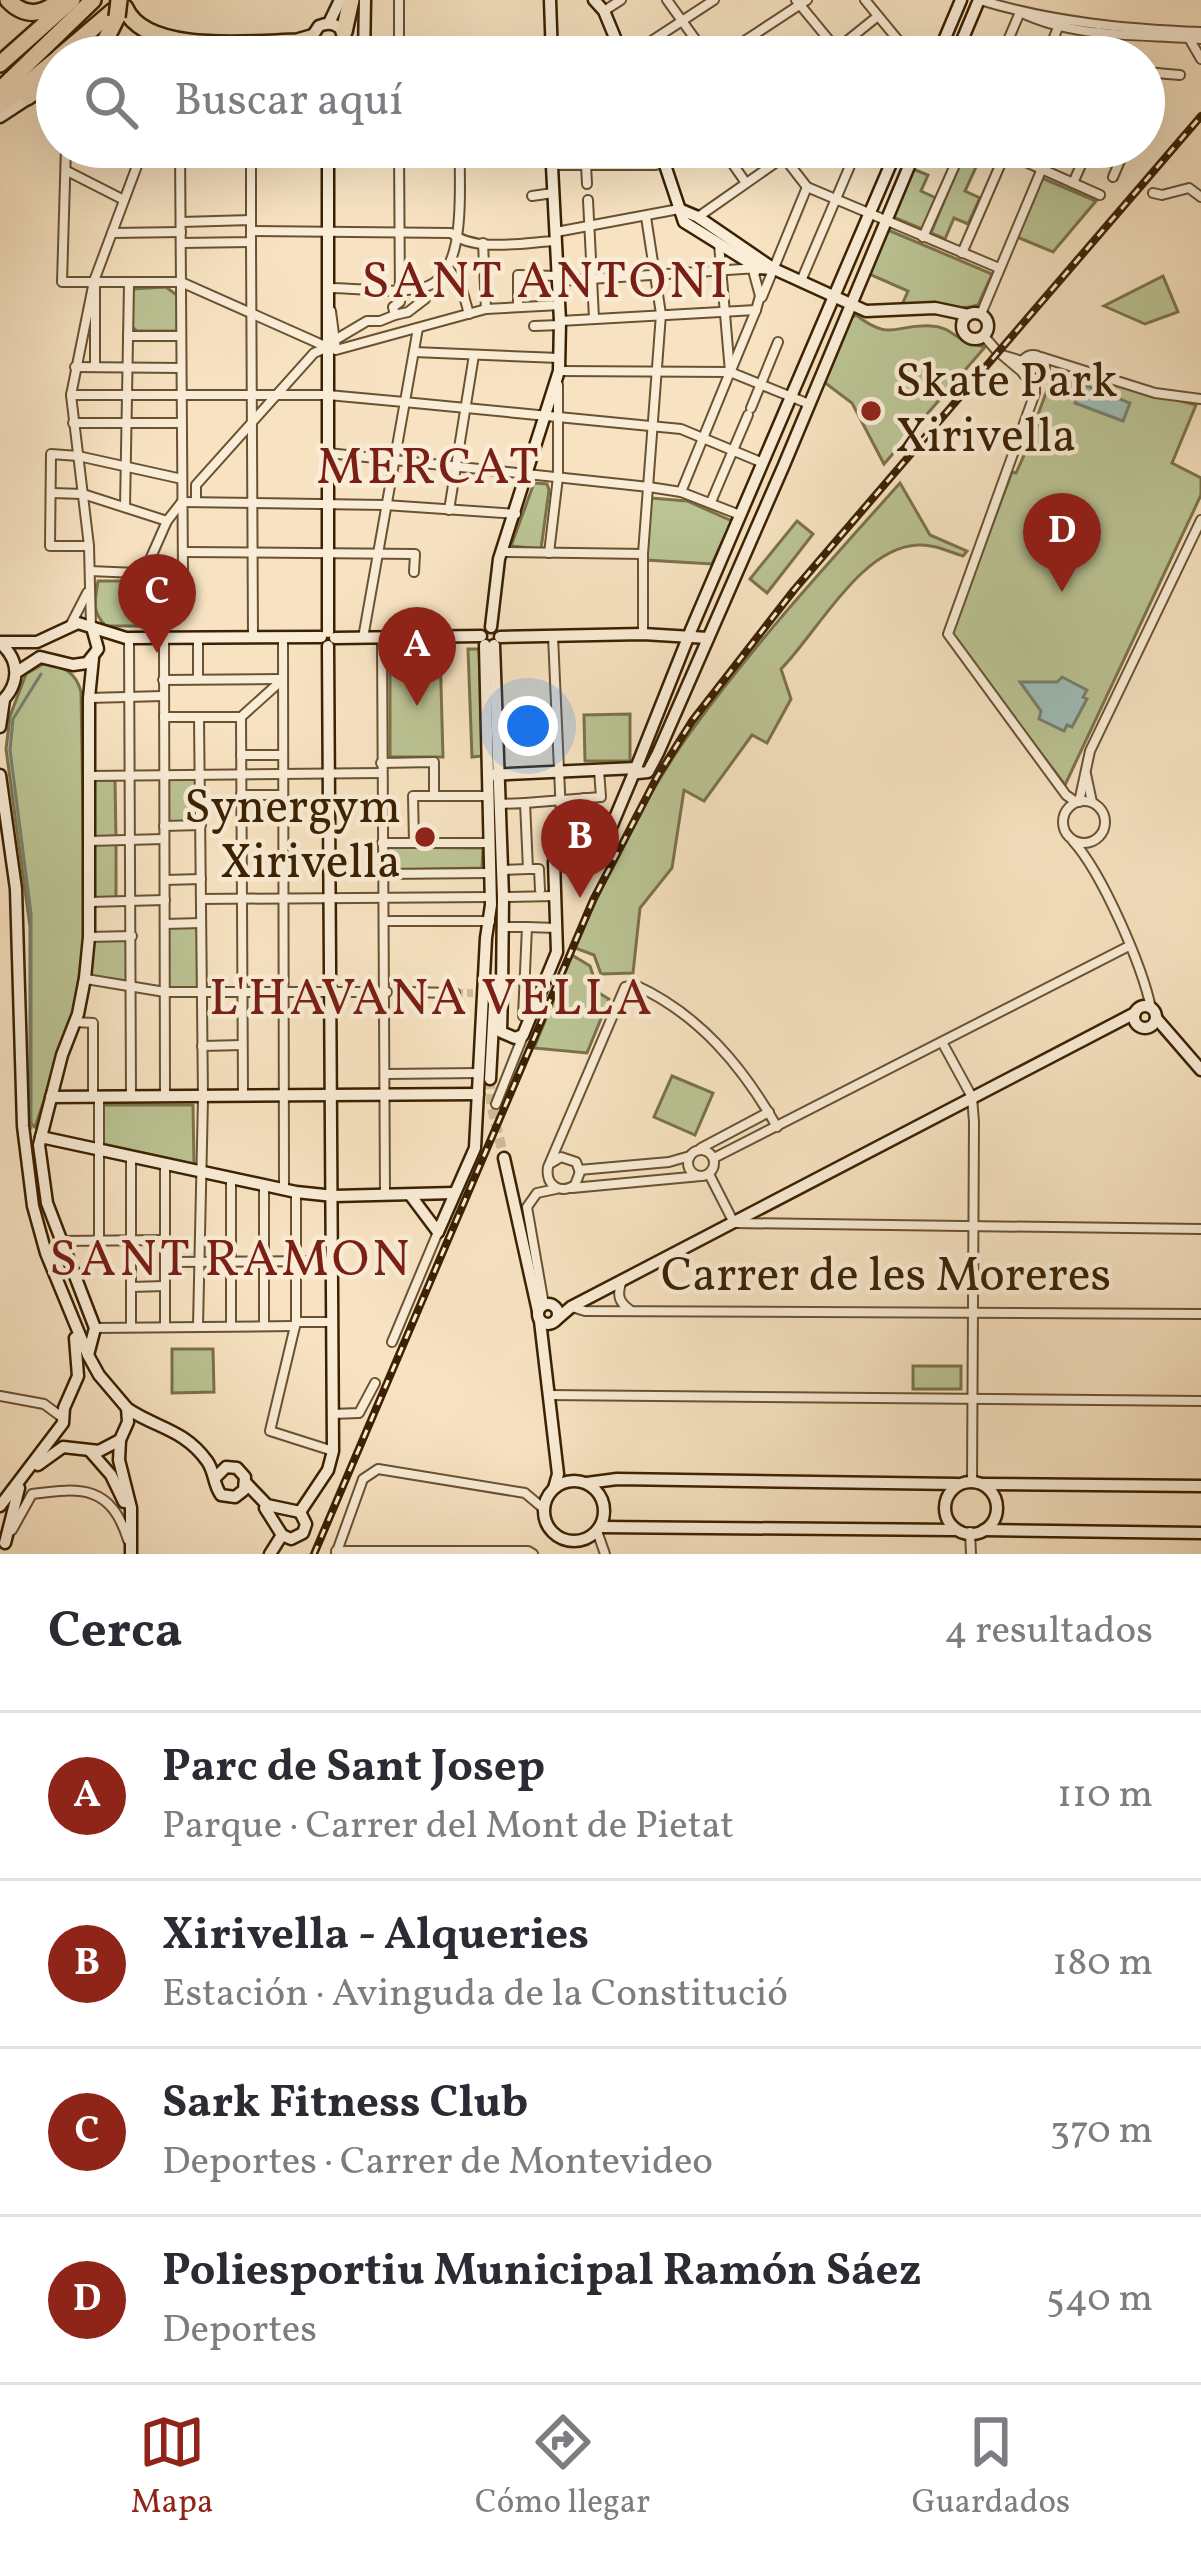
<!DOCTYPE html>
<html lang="es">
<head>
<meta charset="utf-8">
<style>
  body { margin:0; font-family:Vollkorn,serif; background:#f7f7f7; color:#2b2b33 }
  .you { position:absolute; left:528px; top:726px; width:42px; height:42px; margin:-30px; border:9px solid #fff; border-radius:50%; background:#1a73e8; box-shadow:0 0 0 18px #1a73e833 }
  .badge { display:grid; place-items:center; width:78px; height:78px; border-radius:50%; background:#8f2418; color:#fff; font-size:39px; font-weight:700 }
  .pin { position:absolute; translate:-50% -99px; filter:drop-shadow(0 3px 6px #0008) }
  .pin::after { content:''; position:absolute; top:63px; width:42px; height:36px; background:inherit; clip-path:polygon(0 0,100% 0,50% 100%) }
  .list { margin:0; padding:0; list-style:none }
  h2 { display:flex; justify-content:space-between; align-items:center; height:156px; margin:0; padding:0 48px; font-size:51px }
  h2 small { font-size:39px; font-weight:400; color:#7c7c81 }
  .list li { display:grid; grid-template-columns:78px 1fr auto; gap:36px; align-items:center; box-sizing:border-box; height:168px; padding:0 48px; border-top:3px solid #e1e1e2 }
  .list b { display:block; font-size:45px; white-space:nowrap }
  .list p { margin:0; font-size:39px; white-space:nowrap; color:#7c7c81 }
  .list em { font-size:39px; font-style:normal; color:#7c7c81 }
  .icon { flex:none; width:66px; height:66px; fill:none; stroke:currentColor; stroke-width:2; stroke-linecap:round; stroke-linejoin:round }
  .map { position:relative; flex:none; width:1201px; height:1554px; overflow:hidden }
  .search { position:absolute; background:#fff; box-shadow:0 12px 48px #0002; left:36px; right:36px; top:36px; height:132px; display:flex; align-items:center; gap:30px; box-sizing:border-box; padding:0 42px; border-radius:66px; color:#7c7c81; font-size:45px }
  .sheet { height:828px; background:#fff }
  nav { display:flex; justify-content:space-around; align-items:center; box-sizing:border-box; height:168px; border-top:3px solid #e1e1e2; background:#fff; font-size:33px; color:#7c7c81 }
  nav a { display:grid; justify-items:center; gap:6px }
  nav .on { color:#8f2418 }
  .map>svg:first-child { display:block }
  .green { fill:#bbc494; stroke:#7b724a; stroke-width:3 }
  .water { fill:#9ebdb7; stroke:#767f6e; stroke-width:3 }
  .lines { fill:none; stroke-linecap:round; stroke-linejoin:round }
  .stream { stroke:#767f6e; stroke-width:3 }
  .street-tunnel { stroke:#d1bc9b; stroke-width:8; stroke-dasharray:8 4; stroke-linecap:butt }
  .secondary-tunnel { stroke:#d1bc9b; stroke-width:10; stroke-dasharray:10 5; stroke-linecap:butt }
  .street-casing { stroke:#6a5231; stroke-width:12 }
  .secondary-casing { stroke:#3b2101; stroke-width:15 }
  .highway-casing { stroke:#3b2101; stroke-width:20 }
  .street { stroke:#faedd7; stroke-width:8 }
  .secondary { stroke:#faedd7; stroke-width:10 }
  .highway { stroke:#f7e3c2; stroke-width:15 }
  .rail-casing { stroke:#3b2101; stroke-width:8 }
  .rail { stroke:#faedd7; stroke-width:3; stroke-dasharray:9; stroke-linecap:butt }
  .highway-bridge-casing { stroke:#3b2101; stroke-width:20; stroke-linecap:butt }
  .highway-bridge { stroke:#f7e3c2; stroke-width:15 }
  .poi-dot { fill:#8f2418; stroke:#faedd7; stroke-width:4.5 }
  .labels { text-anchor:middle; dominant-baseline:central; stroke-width:9; stroke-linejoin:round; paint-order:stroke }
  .poi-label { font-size:48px; fill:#3b2101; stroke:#faedd7; text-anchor:start }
  .street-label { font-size:48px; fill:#3b2101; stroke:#faedd7 }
  .neighbourhood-label { font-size:51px; letter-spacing:3px; fill:#7a1f14; stroke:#faedd7 }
</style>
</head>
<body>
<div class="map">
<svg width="1201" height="1554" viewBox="0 0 1201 1554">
  <rect width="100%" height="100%" fill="#f7e3c2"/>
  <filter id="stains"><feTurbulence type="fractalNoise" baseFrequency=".00167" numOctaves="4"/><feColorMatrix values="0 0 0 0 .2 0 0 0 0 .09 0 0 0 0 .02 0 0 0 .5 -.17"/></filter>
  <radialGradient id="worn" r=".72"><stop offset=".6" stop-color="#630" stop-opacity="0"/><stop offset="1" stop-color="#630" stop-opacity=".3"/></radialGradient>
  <g class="green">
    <polygon points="962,158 977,165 965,191 980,198 968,224 954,218 945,239 931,233"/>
    <polygon points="913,169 928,175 921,191 936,198 922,229 893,217"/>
    <polygon points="1042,178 1096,201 1053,252 1017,237"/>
    <path d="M888 230 992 274 978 305C957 313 932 299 901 307L908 291 869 274Z"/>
    <polygon points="1163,276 1178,312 1145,324 1104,306"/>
    <polygon points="166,287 178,296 177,331 137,331 132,327 132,289"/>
    <path d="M856 315C891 342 894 324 931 326 946 326 954 336 966 342 972 345 979 345 985 347L884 464 852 403 824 382 851 318Z"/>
    <polygon points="1067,370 1196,405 1172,463 1201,478 1201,495 1065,785 951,634 1012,472 1016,473 1039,422 1036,420 1054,371 1065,374"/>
    <polygon points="534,483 547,484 549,490 541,549 511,546"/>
    <path d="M900 483 930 535 967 551 963 556C949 552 934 544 918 545 861 547 817 633 781 669L791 699 767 743 752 735 704 801 684 790 672 868 640 908 633 973 601 974 594 955 575 948C606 875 641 803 687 737 751 647 827 565 900 483Z"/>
    <polygon points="651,498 687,501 732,521 712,564 646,560"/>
    <polygon points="797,521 813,534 767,593 750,579"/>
    <path d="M150 573 172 579 153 626H106C91 612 95 601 98 581H146Z"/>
    <polygon points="468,649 479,649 482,756 472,757"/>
    <polygon points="440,650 443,757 390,757 390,651"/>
    <path d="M45 663C64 667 76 672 81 692L85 934 74 1012 35 1127 30 1123V927L6 749 10 716 26 674Z"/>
    <polygon points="630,714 630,761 585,761 584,715"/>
    <polygon points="167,779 197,779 198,822 168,822"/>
    <polygon points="93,780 115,780 116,839 91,839"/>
    <polygon points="91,842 116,842 116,899 92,899"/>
    <polygon points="388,847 483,848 482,868 389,870"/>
    <rect x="168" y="925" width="30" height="64"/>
    <polygon points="89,937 128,940 127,981 87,977"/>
    <polygon points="572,955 590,966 599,993 609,999 587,1053 534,1048"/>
    <polygon points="672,1076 713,1093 695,1135 654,1117"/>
    <polygon points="103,1105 193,1105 194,1164 103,1144"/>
    <polygon points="172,1349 213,1349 214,1392 172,1393"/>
    <rect x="913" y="1366" width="48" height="23"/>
  </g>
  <g class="water">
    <polygon points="1082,384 1130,403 1123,421 1075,403"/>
    <polygon points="1062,677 1087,690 1083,697 1087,699 1072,727 1067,725 1064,731 1039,719 1041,711 1020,682 1057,682"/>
  </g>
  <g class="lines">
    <polyline class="stream" points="31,1128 31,914 10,750 13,719 41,674"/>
    <polyline class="street-tunnel" points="455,993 473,993"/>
    <polyline class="secondary-tunnel" points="490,1079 491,1104 504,1158"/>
    <defs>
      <g id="street">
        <polyline points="667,0 708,57"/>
        <polyline points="796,0 843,57"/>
        <polyline points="865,0 912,57"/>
        <path d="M980 0C1052 22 1125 29 1201 32"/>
        <polyline points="604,11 621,0"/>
        <polyline points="1190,40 1201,59"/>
        <polyline points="304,57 318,55"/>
        <polyline points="399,57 399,0"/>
        <polyline points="627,57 714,0"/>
        <polyline points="720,57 807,0"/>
        <polyline points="827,57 878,16"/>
        <path d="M1001 57 1020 12C1074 39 1144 34 1201 39"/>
        <polyline points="1046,57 1059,25"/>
        <polyline points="1089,57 1099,32"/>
        <polyline points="1144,72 1180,75"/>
        <polyline points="1144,104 1157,73"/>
        <polyline points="66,147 62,282 181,282 327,347"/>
        <polyline points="251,147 251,220"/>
        <polyline points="607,147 611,165"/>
        <polyline points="721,147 746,183"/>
        <polyline points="776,147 807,187 999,268"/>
        <polyline points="992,147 1100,195"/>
        <polyline points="553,165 656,165 690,147"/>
        <polyline points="586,165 587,184"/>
        <polyline points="67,171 124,200"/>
        <polyline points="1113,177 1126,147"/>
        <polyline points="1073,183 1089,147"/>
        <polyline points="1153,193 1162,195 1189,188 1201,197"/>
        <polyline points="532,196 553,193"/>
        <polyline points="588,200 594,318"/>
        <polyline points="698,217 798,147"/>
        <polyline points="181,222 251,220 251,242 181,243"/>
        <path d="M252 231 451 233C476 253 526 242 556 241"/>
        <polyline points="556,232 679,209"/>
        <polyline points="112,233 181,232"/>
        <polyline points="923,237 963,147"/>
        <polyline points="251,242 253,638"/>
        <polyline points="483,243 486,309"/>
        <polyline points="962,253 1008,147"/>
        <polyline points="449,269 462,289 469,314"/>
        <polyline points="559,281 758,268 754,274 760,296 756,310"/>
        <polyline points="801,281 858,147"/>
        <polyline points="95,283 95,367"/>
        <path d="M328 288C357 288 392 294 421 288 470 279 458 185 460 147"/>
        <polyline points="762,297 807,187"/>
        <polyline points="518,307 518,275 558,276"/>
        <polyline points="331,311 336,350 486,309 560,305"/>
        <polyline points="981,314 1051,147"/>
        <polyline points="395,315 408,312 425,299 423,288"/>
        <polyline points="560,321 756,310"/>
        <polyline points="534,326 560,325"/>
        <polyline points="128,336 180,336"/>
        <polyline points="984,336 996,350"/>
        <polyline points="335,340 367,321 380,321 395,315 393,307 400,302 399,147"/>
        <polyline points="414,352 559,358"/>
        <circle cx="1033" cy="367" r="12"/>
        <polyline points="1041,357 1155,393 1201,399"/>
        <polyline points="75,367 181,368"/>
        <polyline points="732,368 756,310"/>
        <polyline points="559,371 730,372 809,404"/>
        <polyline points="1021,371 1002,355 1022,361"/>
        <polyline points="1035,379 1035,393 948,634 1066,795 1076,802"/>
        <polyline points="71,395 328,395 404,402 681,429 763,463"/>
        <polyline points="751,408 778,342"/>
        <polyline points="73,423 181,423"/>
        <polyline points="328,453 649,487 681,492 740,515"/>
        <polyline points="681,492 730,372 719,244"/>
        <polyline points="52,493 83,494 167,521"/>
        <polyline points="182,502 385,505 516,514"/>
        <polyline points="196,502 196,485 314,353 326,348"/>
        <polyline points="711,502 748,415"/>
        <polyline points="125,507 129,284"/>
        <polyline points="449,510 474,355"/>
        <polyline points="89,546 50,546 51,454 78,456 182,479"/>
        <polyline points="184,552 415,554 414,572"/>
        <polyline points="503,552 643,554"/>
        <polyline points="549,553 558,477 558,385"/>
        <polyline points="90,571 183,575 180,147"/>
        <polyline points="144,573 167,521 181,503"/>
        <polyline points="71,624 87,593"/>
        <polyline points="91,627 89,546 71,395 94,281 144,147"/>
        <polyline points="643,634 643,554 661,314 646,217"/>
        <polyline points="553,636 563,859"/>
        <polyline points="283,637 284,1190"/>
        <polyline points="382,637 385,1195"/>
        <polyline points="129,638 131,1096"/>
        <polyline points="164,638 165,1096"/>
        <polyline points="363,638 418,328"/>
        <polyline points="198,679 198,638"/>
        <polyline points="163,680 281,679"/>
        <polyline points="89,698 163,696"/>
        <polyline points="497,715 555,716"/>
        <polyline points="164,717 241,717 282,680"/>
        <polyline points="241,717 243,1096"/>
        <polyline points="241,755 283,755"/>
        <polyline points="381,763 434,762 434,796"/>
        <polyline points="1086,774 1092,802"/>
        <polyline points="89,776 381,773"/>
        <polyline points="241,795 283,795"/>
        <polyline points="584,798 589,852 595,853"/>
        <circle cx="1084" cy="822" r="21"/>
        <polyline points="1079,802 1090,751 1201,520"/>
        <polyline points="525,803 601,797 599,770"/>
        <polyline points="500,804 525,803 528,869 539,869 540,890"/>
        <polyline points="164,826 201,825"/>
        <polyline points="89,841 164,839"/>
        <path d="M1073 841C1102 873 1142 965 1151 1008"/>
        <polyline points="382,843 489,843"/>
        <polyline points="414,843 413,796 489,796"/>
        <polyline points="503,870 528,869"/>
        <polyline points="383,874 490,873"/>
        <polyline points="165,880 201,879"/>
        <polyline points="503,897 555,896"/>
        <polyline points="201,899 491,897"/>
        <polyline points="89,902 165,900"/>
        <polyline points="384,921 490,921"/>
        <polyline points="165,924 201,923"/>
        <polyline points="503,927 527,927 523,1016"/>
        <polyline points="527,927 556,928"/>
        <polyline points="89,937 132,936"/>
        <polyline points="86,979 165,992 387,992"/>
        <polyline points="406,992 455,993"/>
        <polyline points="75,1022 93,1023 93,1097"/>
        <polyline points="942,1042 972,1097 974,1122 972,1483"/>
        <polyline points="202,1046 242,1045"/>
        <polyline points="385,1074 479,1073"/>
        <polyline points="99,1097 99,1241"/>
        <polyline points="496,1104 523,1036"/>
        <polyline points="701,1148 769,1112"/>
        <circle cx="701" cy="1163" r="13"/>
        <polyline points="131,1156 131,1326"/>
        <polyline points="714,1158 1129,946"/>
        <path d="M551 1163 561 1157 576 1162 580 1172 575 1185C560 1195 545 1185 548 1167L625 987 635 985C699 1014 743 1067 777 1127"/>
        <polyline points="579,1170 669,1162 690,1156"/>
        <polyline points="709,1174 734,1223 1201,1229"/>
        <polyline points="264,1186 264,1325"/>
        <polyline points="572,1188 701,1176"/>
        <polyline points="296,1192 296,1322 270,1431 333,1451"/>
        <polyline points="61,1241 166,1240"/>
        <polyline points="165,1262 331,1261"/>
        <path d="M621 1283C617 1296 619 1302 630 1310"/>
        <polyline points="131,1287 165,1286"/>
        <polyline points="543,1299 527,1207 537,1193 556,1189"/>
        <polyline points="572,1307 585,1311 1201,1314"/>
        <polyline points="296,1322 332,1322"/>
        <polyline points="231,1325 231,1178"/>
        <polyline points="165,1326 165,1164"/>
        <polyline points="198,1326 203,1098 199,717"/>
        <polyline points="95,1328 295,1326"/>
        <polyline points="392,1342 438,1232"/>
        <polyline points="548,1395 1201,1401"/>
        <polyline points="0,1396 44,1404 63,1418"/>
        <polyline points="332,1414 359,1413 375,1383"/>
        <path d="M12 1530 32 1494C83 1487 111 1486 128 1540"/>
        <polyline points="597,1531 605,1554"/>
        <polyline points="970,1532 971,1554"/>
        <polyline points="336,1551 528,1551 533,1554"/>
        <polyline points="336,1554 363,1479 378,1469 525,1493 544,1509"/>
      </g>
      <g id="secondary">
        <polyline points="550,0 552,57"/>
        <polyline points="594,0 604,11 623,57"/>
        <polyline points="329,23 340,0"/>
        <polyline points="288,49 313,49"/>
        <polyline points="112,57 216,51"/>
        <path d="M323 57 313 49 311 38 319 26C331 21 341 25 345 37L343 51 334 57"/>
        <polyline points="364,57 365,0"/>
        <polyline points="937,57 961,0"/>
        <polyline points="955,57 979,0"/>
        <polyline points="0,117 32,96"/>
        <polyline points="659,147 684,222 758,268 771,269"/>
        <polyline points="898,147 691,630 636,768 638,773 648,772 658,753 784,465 917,147"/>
        <polyline points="679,209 698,217 774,269 866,311 935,308 968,315"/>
        <circle cx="975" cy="326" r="13"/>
        <polyline points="491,627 499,559 559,371 560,321 551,147"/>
        <polyline points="328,632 328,147"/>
        <polyline points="500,637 643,634 708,638"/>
        <polyline points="335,638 481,636"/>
        <polyline points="0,642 37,642 78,623 126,638 321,637"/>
        <path d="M0 643C21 661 20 685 0 703"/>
        <polyline points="17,672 40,657 73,665 87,663 98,649 93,631"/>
        <polyline points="0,727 4,700"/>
        <polyline points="0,775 16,889 23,1126 33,1206 46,1253 88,1355 99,1375 127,1408 128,1422 120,1440 119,1460 131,1508 131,1554"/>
        <polyline points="489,775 636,768 599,856 554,861 557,952 523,1035 515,1038 501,1032 502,990"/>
        <circle cx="1145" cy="1017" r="11"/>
        <polyline points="1156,1018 1201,1070"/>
        <polyline points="490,1079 494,1005 502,990 503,897 494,645"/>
        <polyline points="51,1097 478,1094"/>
        <polyline points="41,1137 296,1192 334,1196 454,1193"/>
        <polyline points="504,1158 538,1311"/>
        <polyline points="411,1196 438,1232"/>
        <polyline points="438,1232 475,1148 486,938 491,905 485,645"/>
        <circle cx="548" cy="1314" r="10"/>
        <polyline points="556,1320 571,1307 1135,1013"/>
        <polyline points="540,1321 558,1474 554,1488"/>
        <polyline points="88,1355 95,1328 47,1203 39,1145 62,1055 78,1014 85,978 89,937 89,698 93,658"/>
        <path d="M128 1409C156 1428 184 1429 207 1461 215 1472 213 1484 221 1495L235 1497 244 1490 245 1477 237 1468 226 1467 216 1477"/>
        <polyline points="90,1451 111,1475 124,1502"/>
        <polyline points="38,1465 63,1447 99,1451 120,1440"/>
        <circle cx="574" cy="1511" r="30"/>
        <circle cx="971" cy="1508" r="26"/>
        <polyline points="246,1483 267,1505 300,1512"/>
        <polyline points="587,1483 617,1479 957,1484"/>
        <polyline points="983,1484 1201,1486"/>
        <polyline points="0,1506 63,1423 64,1408 78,1376 75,1338"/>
        <polyline points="265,1508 282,1535"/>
        <polyline points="300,1512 328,1470 333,1451 328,646"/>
        <polyline points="600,1527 954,1530"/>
        <polyline points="984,1530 1201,1533"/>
        <polyline points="282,1535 291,1539 303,1533 306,1524 300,1512"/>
        <polyline points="5,1543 19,1488"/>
        <polyline points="270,1554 282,1535"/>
      </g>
      <g id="highway">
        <path d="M8 0C25 18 43 15 60 0"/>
        <path d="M125 8C146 56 253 43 297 42L311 38"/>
        <polyline points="344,32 351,0"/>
        <polyline points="59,57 113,11"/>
        <polyline points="85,57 104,43 117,17"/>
        <polyline points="0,64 72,0"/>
        <polyline points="0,90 93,0"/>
        <polyline points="27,97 57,76"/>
        <polyline points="0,106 57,59"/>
      </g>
    </defs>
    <use href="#street" class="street-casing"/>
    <use href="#secondary" class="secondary-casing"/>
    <use href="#highway" class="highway-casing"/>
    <use href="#street" class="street"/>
    <use href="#secondary" class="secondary"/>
    <use href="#highway" class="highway"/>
    <defs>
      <polyline id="rail" points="314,1554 593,900 657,777 692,721 794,590 1201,116"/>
    </defs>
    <use href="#rail" class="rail-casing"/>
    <use href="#rail" class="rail"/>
    <defs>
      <polyline id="highway-bridge" points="117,17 119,0"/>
    </defs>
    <use href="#highway-bridge" class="highway-bridge-casing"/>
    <use href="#highway-bridge" class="highway-bridge"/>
  </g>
  <g class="poi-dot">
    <circle cx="871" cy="411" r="12"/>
    <circle cx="425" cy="837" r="12"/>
  </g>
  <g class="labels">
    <g class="poi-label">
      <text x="895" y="383">Skate Park<tspan x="895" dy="55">Xirivella</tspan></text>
      <text x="401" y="809" text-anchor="end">Synergym<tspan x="401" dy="55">Xirivella</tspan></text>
    </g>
    <g class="street-label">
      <text x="886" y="1277">Carrer de les Moreres</text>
    </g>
    <g class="neighbourhood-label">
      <text x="546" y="283">SANT ANTONI</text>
      <text x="429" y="469">MERCAT</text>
      <text x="432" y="1000">L'HAVANA VELLA</text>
      <text x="231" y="1261">SANT RAMON</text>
    </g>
  </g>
  <rect width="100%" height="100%" filter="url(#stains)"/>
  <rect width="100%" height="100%" fill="url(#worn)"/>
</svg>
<div class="you"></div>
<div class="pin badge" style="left:417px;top:706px">A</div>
<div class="pin badge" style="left:580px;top:898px">B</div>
<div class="pin badge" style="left:157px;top:653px">C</div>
<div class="pin badge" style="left:1062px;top:592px">D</div>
<div class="search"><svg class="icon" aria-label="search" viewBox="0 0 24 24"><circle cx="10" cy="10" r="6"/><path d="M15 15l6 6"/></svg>Buscar aquí</div>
</div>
<section class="sheet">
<h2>Cerca<small>4 resultados</small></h2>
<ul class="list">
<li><span class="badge">A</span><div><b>Parc de Sant Josep</b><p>Parque · Carrer del Mont de Pietat</p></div><em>110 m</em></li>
<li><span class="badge">B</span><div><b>Xirivella - Alqueries</b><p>Estación · Avinguda de la Constitució</p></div><em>180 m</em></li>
<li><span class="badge">C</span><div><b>Sark Fitness Club</b><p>Deportes · Carrer de Montevideo</p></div><em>370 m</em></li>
<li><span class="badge">D</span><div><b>Poliesportiu Municipal Ramón Sáez</b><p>Deportes</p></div><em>540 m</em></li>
</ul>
</section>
<nav>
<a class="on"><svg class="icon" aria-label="map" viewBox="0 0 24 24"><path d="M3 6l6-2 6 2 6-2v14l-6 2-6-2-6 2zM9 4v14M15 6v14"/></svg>Mapa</a>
<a><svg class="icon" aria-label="directions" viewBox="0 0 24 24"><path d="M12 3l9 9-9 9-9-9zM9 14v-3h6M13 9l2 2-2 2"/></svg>Cómo llegar</a>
<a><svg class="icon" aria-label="saved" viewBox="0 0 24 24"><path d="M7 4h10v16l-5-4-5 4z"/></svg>Guardados</a>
</nav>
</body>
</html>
